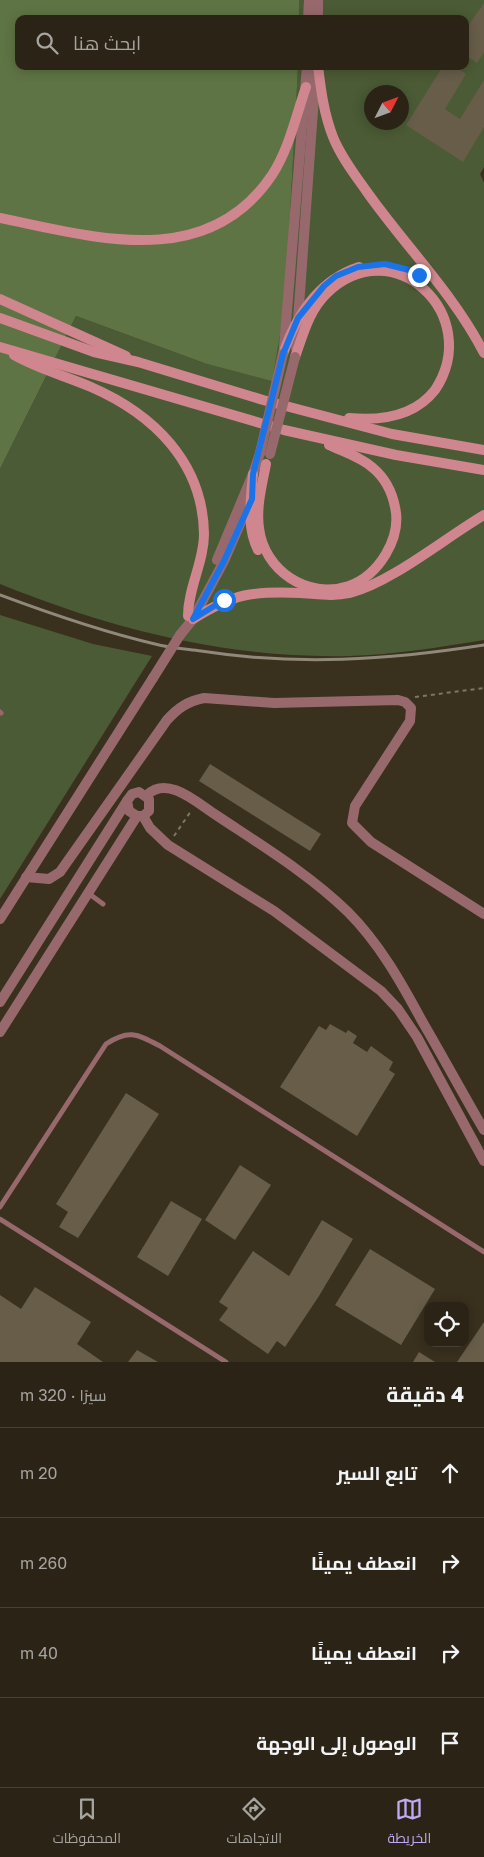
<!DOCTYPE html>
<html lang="ar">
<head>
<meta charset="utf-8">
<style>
  body { margin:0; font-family:"Golos Text",Cairo,sans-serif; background:#332c1f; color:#f1f3f6; direction:rtl }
  .controls { position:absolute; right:15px; bottom:15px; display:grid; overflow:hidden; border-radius:10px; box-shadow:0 2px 12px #0003 }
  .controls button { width:45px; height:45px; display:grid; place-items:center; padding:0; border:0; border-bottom:1px solid #474135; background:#2b2416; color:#f1f3f6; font:25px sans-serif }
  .compass { position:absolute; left:364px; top:85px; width:45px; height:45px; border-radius:50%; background:#2b2416; box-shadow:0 2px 12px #0003; rotate:48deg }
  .stop { position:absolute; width:15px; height:15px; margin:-11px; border:4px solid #1a73e8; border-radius:50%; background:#fff }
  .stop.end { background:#1a73e8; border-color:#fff; box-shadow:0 1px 5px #0008 }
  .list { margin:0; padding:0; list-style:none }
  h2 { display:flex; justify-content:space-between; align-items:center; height:65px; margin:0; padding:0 20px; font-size:21px }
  h2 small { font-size:16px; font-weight:400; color:#a6a4a1 }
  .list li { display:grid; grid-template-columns:32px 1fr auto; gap:15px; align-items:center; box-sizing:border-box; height:90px; padding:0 20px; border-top:1px solid #474135 }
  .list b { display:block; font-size:19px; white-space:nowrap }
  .list em { font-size:16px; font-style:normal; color:#a6a4a1 }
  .icon { flex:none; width:28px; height:28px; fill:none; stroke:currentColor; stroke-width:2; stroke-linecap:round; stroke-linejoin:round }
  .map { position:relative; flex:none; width:484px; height:1362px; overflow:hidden; direction:ltr }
  .search { position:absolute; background:#2b2416; box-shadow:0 2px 12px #0003; left:15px; right:15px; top:15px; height:55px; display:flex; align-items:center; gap:12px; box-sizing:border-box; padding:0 18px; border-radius:10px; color:#a6a4a1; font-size:19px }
  .sheet { height:425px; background:#2b2416 }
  nav { display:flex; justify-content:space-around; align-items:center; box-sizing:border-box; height:70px; border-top:1px solid #474135; background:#2b2416; font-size:14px; color:#a6a4a1 }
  nav a { display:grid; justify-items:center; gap:2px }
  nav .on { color:#bfa9f4 }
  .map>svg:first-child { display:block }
  .green { fill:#4b5b35; fill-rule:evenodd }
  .forest { fill:#5f7444 }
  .building { fill:#675d49 }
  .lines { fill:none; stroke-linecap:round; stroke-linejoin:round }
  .path { stroke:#7e7666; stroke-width:2; stroke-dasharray:4 4; stroke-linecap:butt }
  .service { stroke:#97696d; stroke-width:5 }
  .minor { stroke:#97696d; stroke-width:10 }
  .tertiary { stroke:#97696d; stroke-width:10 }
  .secondary { stroke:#d0868e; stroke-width:10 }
  .rail { stroke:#90887a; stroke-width:3 }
  .tertiary-bridge { stroke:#97696d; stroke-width:10 }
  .route { stroke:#1a73e8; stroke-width:6 }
</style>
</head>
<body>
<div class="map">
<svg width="484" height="1362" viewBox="0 0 484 1362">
  <rect width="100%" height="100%" fill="#39301e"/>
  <g class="green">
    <path d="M299 0H484V167L480 174 484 183V640C440 647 394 655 349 656 228 659 111 629 0 584V469L76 316 204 363 285 305 298 66H465V19H299ZM372 92H402V122H372Z"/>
    <polygon points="0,615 93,644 152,656 0,899"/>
  </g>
  <polygon class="forest" points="0,0 299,0 299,19 19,19 19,66 298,66 297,87 285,305 272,381 204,363 76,316 0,469"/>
  <g class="building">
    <polygon points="484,3 484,52 477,63 465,55 465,30"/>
    <polygon points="443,66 454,66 466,74 445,109 460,119 484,80 484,127 463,162 406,125"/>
    <polygon points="210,764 321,834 310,851 199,781"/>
    <polygon points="330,1024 346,1033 348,1030 357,1036 353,1043 367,1052 371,1046 393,1062 389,1070 395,1074 357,1136 280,1087 319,1026 326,1030"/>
    <polygon points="126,1093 159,1114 78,1238 59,1227 68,1212 56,1204"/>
    <polygon points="240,1165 271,1185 235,1240 205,1220"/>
    <polygon points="171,1201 202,1219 168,1276 137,1257"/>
    <polygon points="322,1220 353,1239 319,1296 285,1347 277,1341 268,1354 219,1320 228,1308 219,1302 253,1251 289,1276"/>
    <polygon points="370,1249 435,1289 401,1345 335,1305"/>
    <polygon points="35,1287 91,1322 77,1344 103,1362 0,1362 0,1295 21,1309"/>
    <polygon points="484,1322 484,1362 457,1362"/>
    <polygon points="137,1350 158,1362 128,1362"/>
    <polygon points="419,1352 435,1362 413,1362"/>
  </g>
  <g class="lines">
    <g class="path">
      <polyline points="415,697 484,688"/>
      <polyline points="174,836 191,811"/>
    </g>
    <g class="service">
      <polyline points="0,712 1,713"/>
      <polyline points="88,893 103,904"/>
      <path d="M0 1207 106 1044C129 1029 137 1034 160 1046L484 1252"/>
      <polyline points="0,1219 226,1362"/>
    </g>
    <g class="minor">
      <path d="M147 795C168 775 197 803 216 815 261 845 309 874 348 912 379 943 401 982 422 1021 443 1057 463 1094 484 1130"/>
      <polyline points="143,816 150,828 168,845 274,911 381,991 398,1009 417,1037 484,1161"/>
      <path d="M26 877 49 879 60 872 167 720C178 708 188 701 204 698L274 703 398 700 405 702 411 708 410 721 355 806 352 823 371 842 484 914"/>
      <polyline points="0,1002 127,801"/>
      <polyline points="0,1032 137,816 143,816 149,811 149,799 139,792 132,794 127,801 129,811 137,816"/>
    </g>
    <g class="tertiary">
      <polyline points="308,19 309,0"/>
      <polyline points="318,19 318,0"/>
      <polyline points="284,347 307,66"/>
      <polyline points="296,348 316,69"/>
      <polyline points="217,560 253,474 260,453"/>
      <polyline points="180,635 193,619 224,561 250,501"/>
      <polyline points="0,919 153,678"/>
    </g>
    <g class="secondary">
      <path d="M318 66C321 91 324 114 333 137 341 157 355 175 367 192 406 247 453 293 484 353"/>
      <path d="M0 218C94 237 207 272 272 175 289 149 296 116 306 87"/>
      <polyline points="0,299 126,356"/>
      <polyline points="0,318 94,352 138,362 263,400 392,434 484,450"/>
      <polyline points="0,347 284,430 396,455 484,470"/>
      <path d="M283 354C296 316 319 280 359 267"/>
      <path d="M14 355C38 369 66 376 91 387 153 414 203 462 204 534 204 562 188 588 188 616"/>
      <path d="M295 357C303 335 309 310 327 293 394 229 484 316 435 390 414 417 381 421 349 418"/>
      <path d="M266 464C262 485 256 507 259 528 264 570 307 600 349 586 379 575 402 538 395 507 392 492 385 478 373 468 361 457 344 452 329 445"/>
      <path d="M253 474C251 499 246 526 258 550"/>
      <path d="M193 619C234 593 253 591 301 593 317 594 333 597 350 593 392 582 445 538 484 515"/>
    </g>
    <path class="rail" d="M0 595C51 614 102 632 155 644 170 648 186 649 201 651 297 666 388 660 484 645"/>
    <g class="tertiary-bridge">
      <polyline points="260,453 283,354"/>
      <polyline points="270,454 295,357"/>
      <polyline points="153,678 180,635"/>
    </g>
  </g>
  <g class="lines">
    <polyline class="route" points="224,600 193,619 224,561 252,499 253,474 283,354 298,318 324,286 336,276 358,267 385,264 409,270 419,275"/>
  </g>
</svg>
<div class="controls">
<button><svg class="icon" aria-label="locate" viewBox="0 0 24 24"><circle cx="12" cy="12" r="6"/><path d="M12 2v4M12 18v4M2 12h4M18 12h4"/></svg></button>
</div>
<svg class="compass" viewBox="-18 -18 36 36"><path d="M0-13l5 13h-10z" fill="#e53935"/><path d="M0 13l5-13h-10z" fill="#a6a4a1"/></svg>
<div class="stop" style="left:224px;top:600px"></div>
<div class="stop end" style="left:419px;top:275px"></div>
<div class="search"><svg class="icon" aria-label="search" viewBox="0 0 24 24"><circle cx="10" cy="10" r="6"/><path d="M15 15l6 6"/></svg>ابحث هنا</div>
</div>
<section class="sheet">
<h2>4 دقيقة<small>سيرًا · 320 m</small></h2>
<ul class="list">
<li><svg class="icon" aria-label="ahead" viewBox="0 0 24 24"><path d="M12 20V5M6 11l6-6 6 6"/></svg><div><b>تابع السير</b></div><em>20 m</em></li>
<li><svg class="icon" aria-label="right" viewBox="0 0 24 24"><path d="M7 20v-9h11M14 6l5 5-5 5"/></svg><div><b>انعطف يمينًا</b></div><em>260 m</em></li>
<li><svg class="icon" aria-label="right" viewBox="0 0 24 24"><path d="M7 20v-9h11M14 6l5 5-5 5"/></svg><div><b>انعطف يمينًا</b></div><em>40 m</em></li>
<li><svg class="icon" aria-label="arrive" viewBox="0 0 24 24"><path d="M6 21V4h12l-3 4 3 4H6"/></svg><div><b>الوصول إلى الوجهة</b></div></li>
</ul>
</section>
<nav>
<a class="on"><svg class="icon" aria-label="map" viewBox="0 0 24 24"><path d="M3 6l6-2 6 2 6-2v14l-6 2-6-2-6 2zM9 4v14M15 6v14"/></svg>الخريطة</a>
<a><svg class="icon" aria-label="directions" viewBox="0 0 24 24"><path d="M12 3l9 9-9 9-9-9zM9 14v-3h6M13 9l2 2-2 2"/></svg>الاتجاهات</a>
<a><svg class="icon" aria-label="saved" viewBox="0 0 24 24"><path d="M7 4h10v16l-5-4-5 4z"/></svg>المحفوظات</a>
</nav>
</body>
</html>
